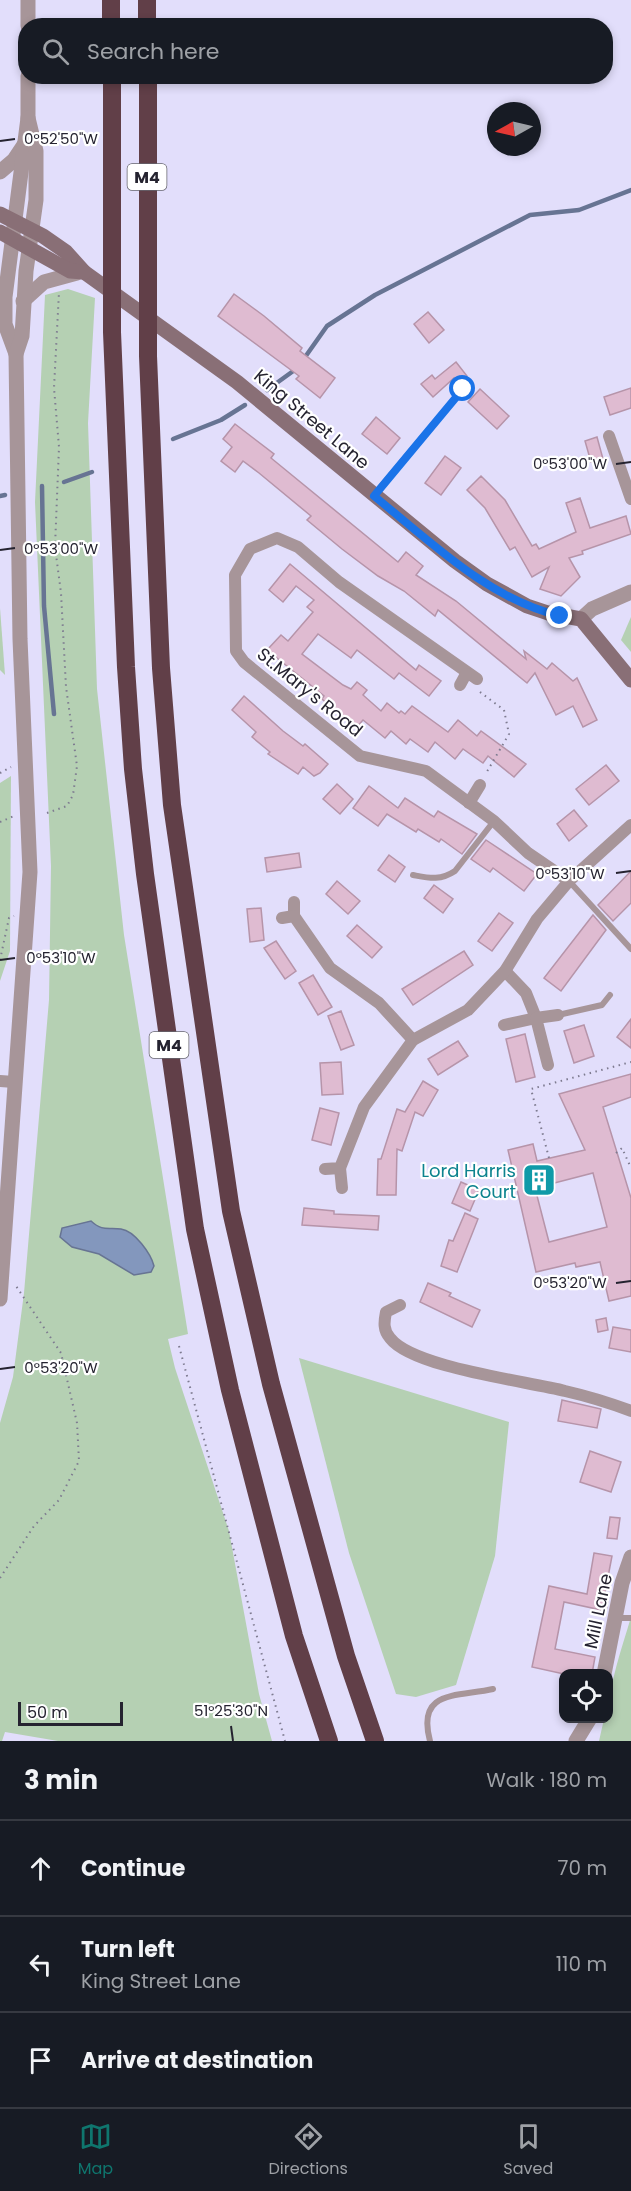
<!DOCTYPE html>
<html lang="en">
<head>
<meta charset="utf-8">
<style>
  body { margin:0; font-family:Poppins,sans-serif; background:#20242c; color:#f1f3f6 }
  .controls { position:absolute; right:18px; bottom:18px; display:grid; overflow:hidden; border-radius:12px; box-shadow:0 3px 9px #0003 }
  .controls button { width:54px; height:54px; display:grid; place-items:center; padding:0; border:0; border-bottom:2px solid #363941; background:#171b24; color:#f1f3f6; font:30px sans-serif }
  .compass { position:absolute; left:487px; top:102px; width:54px; height:54px; border-radius:50%; background:#171b24; box-shadow:0 3px 9px #0003; rotate:262deg }
  .scale { position:absolute; left:18px; bottom:15px; width:105px; box-sizing:border-box; padding-left:6px; border:3px solid #252330; border-top:0; font-size:16px; line-height:21px; white-space:nowrap; color:#252330; -webkit-text-stroke:4px #fff; paint-order:stroke }
  .stop { position:absolute; width:18px; height:18px; margin:-14px; border:4px solid #1a73e8; border-radius:50%; background:#fff }
  .stop.end { background:#1a73e8; border-color:#fff; box-shadow:0 2px 6px #0008 }
  .list { margin:0; padding:0; list-style:none }
  h2 { display:flex; justify-content:space-between; align-items:center; height:78px; margin:0; padding:0 24px; font-size:26px }
  h2 small { font-size:20px; font-weight:400; color:#9ea1a6 }
  .list li { display:grid; grid-template-columns:39px 1fr auto; gap:18px; align-items:center; box-sizing:border-box; height:96px; padding:0 24px; border-top:2px solid #363941 }
  .list b { display:block; font-size:22px; white-space:nowrap }
  .list p { margin:0; font-size:20px; white-space:nowrap; color:#9ea1a6 }
  .list em { font-size:20px; font-style:normal; color:#9ea1a6 }
  .icon { flex:none; width:33px; height:33px; fill:none; stroke:currentColor; stroke-width:2; stroke-linecap:round; stroke-linejoin:round }
  .map { position:relative; flex:none; width:631px; height:1741px; overflow:hidden }
  .search { position:absolute; background:#171b24; box-shadow:0 3px 9px #0003; left:18px; right:18px; top:18px; height:66px; display:flex; align-items:center; gap:15px; box-sizing:border-box; padding:0 21px; border-radius:24px; color:#9ea1a6; font-size:22px }
  .sheet { height:366px; background:#171b24 }
  nav { display:flex; justify-content:space-around; align-items:center; box-sizing:border-box; height:84px; border-top:2px solid #363941; background:#171b24; font-size:16px; color:#9ea1a6 }
  nav a { display:grid; justify-items:center; gap:3px }
  nav .on { color:#0f766e }
  .map>svg:first-child { display:block }
  .green { fill:#b5d0b3 }
  .water { fill:#8397bd; stroke:#677493; stroke-width:1.5 }
  .lines { fill:none; stroke-linecap:round; stroke-linejoin:round }
  .stream { stroke:#677493; stroke-width:4.5 }
  .building { fill:#dfbbd1; stroke:#b694a9; stroke-width:1.5; fill-rule:evenodd }
  .path { stroke:#7e7b90; stroke-width:2; stroke-dasharray:1.5 4.5; stroke-linecap:butt }
  .service { stroke:#a79599; stroke-width:6 }
  .minor { stroke:#a79599; stroke-width:12 }
  .tertiary { stroke:#a79599; stroke-width:15 }
  .secondary { stroke:#896f76; stroke-width:15 }
  .motorway { stroke:#613f48; stroke-width:18 }
  .route { stroke:#1a73e8; stroke-width:8 }
  .ticks { fill:none; stroke:#252330; stroke-width:2 }
  .labels { text-anchor:middle; dominant-baseline:central; stroke-width:4.5; stroke-linejoin:round; paint-order:stroke }
  .shield { fill:#fff; stroke:#66656e; stroke-width:1.5 }
  .shield-label { font-size:16px; font-weight:bold; fill:#252330 }
  .street-label { font-size:18px; fill:#252330; stroke:#fff }
  .culture-label { font-size:18px; fill:#0d838f; stroke:#fff; text-anchor:end }
  .ticks-label { font-size:15px; text-anchor:middle; fill:#252330; stroke:#fff; stroke-width:4.5; stroke-linejoin:round; paint-order:stroke }
</style>
</head>
<body>
<div class="map">
<svg width="631" height="1741" viewBox="0 0 631 1741">
  <rect width="100%" height="100%" fill="#e2defb"/>
  <g class="green">
    <polygon points="68,289 95,298 88,423 97,689 124,935 188,1334 168,1339 175,1368 229,1531 259,1694 272,1741 58,1741 5,1732 2,1741 0,1741 0,1423 13,1377 24,1293 49,1000 51,866 35,502 45,295"/>
    <polygon points="0,608 5,675 0,670"/>
    <polygon points="631,617 631,652 621,640"/>
    <polygon points="11,776 10,951 0,981 0,783"/>
    <polygon points="299,1358 509,1422 495,1556 456,1685 416,1697 396,1694 349,1553"/>
    <path d="M631 1617V1741H599L604 1719 608 1718C609 1683 621 1651 631 1617Z"/>
  </g>
  <path class="water" d="M91 1221C103 1232 108 1227 121 1229 135 1231 151 1254 154 1266L151 1272 134 1275 99 1254 72 1247 60 1237 62 1228Z"/>
  <g class="lines">
    <g class="stream">
      <polyline points="303,360 327,326 375,295 530,215 579,210 631,190"/>
      <polyline points="267,390 296,369"/>
      <polyline points="173,439 221,420 245,405"/>
      <polyline points="64,482 92,472"/>
      <polyline points="42,486 44,606 54,714"/>
      <polyline points="0,496 5,495"/>
    </g>
  </g>
  <g class="building">
    <polygon points="234,294 264,316 302,348 300,351 335,378 320,398 296,379 299,376 218,316"/>
    <polygon points="428,312 444,330 429,343 414,324"/>
    <polygon points="456,362 467,376 457,383 454,378 433,397 421,384 432,375 435,379"/>
    <polygon points="631,388 631,408 610,415 604,397"/>
    <polygon points="480,389 509,416 497,429 468,402"/>
    <polygon points="376,417 400,438 387,454 362,434"/>
    <polygon points="235,424 274,454 271,458 398,562 406,552 423,566 416,575 456,601 526,659 524,651 547,669 552,663 573,681 577,678 597,720 583,727 573,706 556,715 535,673 527,683 438,610 435,616 404,591 378,576 342,549 307,520 311,516 259,473 243,461 235,472 221,461 232,447 223,439"/>
    <polygon points="597,437 603,459 591,462 585,441"/>
    <polygon points="445,456 461,468 441,495 425,483"/>
    <polygon points="481,476 505,500 532,546 536,544 539,549 576,532 566,503 580,498 590,528 626,516 631,534 582,551 583,554 569,558 580,577 561,596 540,589 549,567 532,577 515,547 510,550 485,508 467,490"/>
    <polygon points="290,564 416,670 419,665 441,681 429,696 399,673 394,679 357,650 351,658 318,634 302,654 343,685 351,689 357,682 367,690 363,695 381,711 387,703 399,713 401,711 405,714 412,706 448,732 458,720 477,736 481,731 526,764 514,777 488,756 483,763 463,749 455,759 435,742 428,752 410,739 406,744 391,731 385,738 363,720 356,728 322,699 324,696 267,650 281,635 288,641 313,612 307,607 314,600 296,586 283,602 269,590"/>
    <polygon points="244,696 283,731 303,746 305,744 328,764 320,773 314,776 303,767 298,774 268,754 270,752 252,737 256,732 232,710"/>
    <polygon points="606,765 619,781 589,805 576,789"/>
    <polygon points="337,784 353,799 340,814 323,799"/>
    <polygon points="369,786 398,808 405,798 434,817 438,811 477,834 462,854 441,839 439,842 418,829 416,832 387,814 378,826 353,808"/>
    <polygon points="574,810 587,826 569,841 557,824"/>
    <polygon points="486,840 537,874 524,891 493,868 490,872 471,859"/>
    <polygon points="299,853 301,867 267,872 265,858"/>
    <polygon points="389,855 405,867 395,882 378,870"/>
    <polygon points="631,871 631,903 613,921 598,905"/>
    <polygon points="337,881 360,901 348,914 326,894"/>
    <polygon points="434,885 453,899 443,913 424,898"/>
    <polygon points="261,908 264,940 250,942 247,909"/>
    <polygon points="499,913 513,923 492,951 478,941"/>
    <polygon points="593,915 606,930 561,991 544,978"/>
    <polygon points="357,925 382,947 372,958 347,936"/>
    <polygon points="276,941 296,971 285,979 264,948"/>
    <polygon points="464,951 473,965 413,1005 402,989"/>
    <polygon points="313,975 332,1007 318,1015 299,983"/>
    <polygon points="341,1011 354,1045 341,1050 328,1016"/>
    <polygon points="631,1019 631,1048 617,1037"/>
    <polygon points="584,1025 594,1056 574,1063 564,1031"/>
    <polygon points="525,1034 535,1077 516,1082 506,1039"/>
    <polygon points="458,1041 468,1056 438,1075 428,1059"/>
    <polygon points="341,1062 343,1094 322,1095 320,1063"/>
    <path d="M631 1074V1097L603 1107 631 1198V1296L609 1301 600 1262 576 1267 575 1263 536 1272 508 1150 533 1144 537 1161 585 1150 559 1094ZM593 1173 607 1227 549 1242 535 1188Z"/>
    <polygon points="423,1081 438,1090 423,1116 415,1112 402,1151 397,1149 396,1195 377,1195 378,1159 381,1159 397,1109 405,1112"/>
    <polygon points="320,1108 339,1113 331,1145 312,1140"/>
    <polygon points="461,1182 479,1190 470,1211 452,1203"/>
    <polygon points="304,1208 334,1211 334,1214 379,1216 378,1230 302,1225"/>
    <polygon points="465,1213 478,1219 457,1272 441,1266 449,1240 453,1241"/>
    <polygon points="428,1283 451,1293 449,1296 480,1310 472,1327 420,1302"/>
    <polygon points="606,1318 608,1330 598,1332 596,1320"/>
    <polygon points="613,1327 631,1330 631,1352 609,1348"/>
    <polygon points="562,1400 601,1409 597,1428 558,1421"/>
    <polygon points="590,1451 621,1462 611,1492 580,1482"/>
    <polygon points="610,1517 620,1518 617,1539 607,1538"/>
    <polygon points="594,1553 612,1556 604,1598 608,1599 606,1611 564,1602 555,1649 595,1657 592,1674 564,1674 532,1667 549,1586 587,1594"/>
  </g>
  <g class="lines">
    <g class="path">
      <polyline points="480,692 504,710 509,734 485,775"/>
      <polyline points="0,773 11,767"/>
      <polyline points="47,813 67,806 73,795 77,766 66,687 61,593 55,547 59,447 54,388 59,292"/>
      <polyline points="0,822 14,816"/>
      <polyline points="0,960 9,918 14,916"/>
      <polyline points="616,1153 622,1148 631,1168"/>
      <polyline points="549,1158 531,1089 631,1062"/>
      <polyline points="179,1346 285,1741"/>
      <polyline points="0,1578 34,1526 59,1500 79,1461 77,1423 61,1353 16,1286"/>
    </g>
    <g class="service">
      <polyline points="374,495 463,389"/>
      <path d="M413 875C429 878 440 881 455 871L494 821"/>
      <polyline points="569,881 631,949"/>
      <polyline points="558,1015 602,1005 610,995"/>
      <polyline points="616,1618 631,1618"/>
      <path d="M430 1741C416 1689 458 1697 493 1689"/>
    </g>
    <g class="minor">
      <polyline points="609,436 631,499"/>
      <polyline points="477,679 339,582 298,547 277,538 250,549 235,575 236,651 244,662 360,756 426,771 494,821 528,853 569,881"/>
      <polyline points="460,685 466,674"/>
      <polyline points="469,803 480,785"/>
      <polyline points="294,902 294,916"/>
      <polyline points="282,918 294,916 330,968 379,1003 413,1040"/>
      <polyline points="504,1025 536,1018 526,993 505,971"/>
      <polyline points="548,1065 536,1018 558,1015"/>
      <polyline points="0,1081 14,1082"/>
      <polyline points="340,1168 342,1188"/>
      <polyline points="325,1169 340,1168 364,1107 413,1040 468,1010 505,971 537,919 569,881 631,825"/>
      <path d="M400 1305 386 1312C384 1322 383 1330 390 1338 413 1368 527 1381 565 1391 587 1396 610 1403 631 1411"/>
    </g>
    <g class="tertiary">
      <polyline points="28,0 28,26"/>
      <polyline points="0,172 14,160 24,145"/>
      <polyline points="23,301 44,282 77,273"/>
      <polyline points="16,354 5,324 5,297 28,118 28,76"/>
      <polyline points="581,619 592,609 631,592"/>
      <polyline points="0,1299 30,872 20,639 16,354 22,336 26,271 36,200 36,151 28,118"/>
      <polyline points="604,1674 622,1583 631,1557"/>
      <polyline points="576,1741 590,1718"/>
    </g>
    <g class="secondary">
      <polyline points="0,214 43,236 66,252 84,272 237,382 455,561 487,584 527,606 548,613 581,619 631,680"/>
      <polyline points="0,232 70,271 84,272"/>
    </g>
    <g class="motorway">
      <polyline points="111,0 111,26"/>
      <polyline points="147,0 147,26"/>
      <polyline points="112,76 112,332 126,667 133,769 145,874 195,1229 230,1390 294,1636 329,1741"/>
      <polyline points="148,76 148,356 161,668 172,805 231,1211 271,1384 346,1656 375,1741"/>
    </g>
  </g>
  <g class="lines">
    <path class="route" d="M463 389 374 496C430 541 488 599 560 616"/>
  </g>
  <path class="ticks" d="M0 141 15 139M616 464 631 462M0 550 15 548M616 873 631 871M0 960 15 958M616 1283 631 1281M0 1369 15 1367M231 1726 233 1741"/>
  <defs>
    <symbol id="building-square" viewBox="-11 -11 22 22"><rect x="-9" y="-9" width="18" height="18" rx="4" fill="#0f9aa8" stroke="#fff"/><path d="M-4-6H4V6H1V3H-1V6H-4ZM-2.5-4.3h1.7v1.8h-1.7ZM.8-4.3h1.7v1.8H.8ZM-2.5-1h1.7V.8h-1.7ZM.8-1h1.7V.8H.8Z" fill="#fff"/></symbol>
  </defs>
  <g fill-rule="evenodd">
    <use href="#building-square" x="520" y="1161" width="38" height="38"/>
  </g>
  <g class="labels">
    <g class="shield">
      <rect x="127.5" y="164" width="39" height="26" rx="4.5"/>
      <rect x="149.5" y="1032" width="39" height="26" rx="4.5"/>
    </g>
    <g class="shield-label">
      <text x="147" y="177">M4</text>
      <text x="169" y="1045">M4</text>
    </g>
    <g class="street-label">
      <text transform="translate(312 419) rotate(40)">King Street Lane</text>
      <text transform="translate(310 692) rotate(39)">St.Mary's Road</text>
      <text transform="translate(598 1611) rotate(-78)">Mill Lane</text>
    </g>
    <g class="culture-label">
      <text x="516" y="1170">Lord Harris<tspan x="516" dy="21">Court</tspan></text>
    </g>
  </g>
  <g class="ticks-label">
    <text x="61" y="144">0°52'50"W</text>
    <text x="570" y="469">0°53'00"W</text>
    <text x="61" y="554">0°53'00"W</text>
    <text x="570" y="879">0°53'10"W</text>
    <text x="61" y="963">0°53'10"W</text>
    <text x="570" y="1288">0°53'20"W</text>
    <text x="61" y="1373">0°53'20"W</text>
    <text x="231" y="1716">51°25'30"N</text>
  </g>
</svg>
<div class="controls">
<button><svg class="icon" aria-label="locate" viewBox="0 0 24 24"><circle cx="12" cy="12" r="6"/><path d="M12 2v4M12 18v4M2 12h4M18 12h4"/></svg></button>
</div>
<svg class="compass" viewBox="-18 -18 36 36"><path d="M0-13l5 13h-10z" fill="#e53935"/><path d="M0 13l5-13h-10z" fill="#9ea1a6"/></svg>
<div class="scale">50 m</div>
<div class="stop" style="left:463px;top:389px"></div>
<div class="stop end" style="left:560px;top:616px"></div>
<div class="search"><svg class="icon" aria-label="search" viewBox="0 0 24 24"><circle cx="10" cy="10" r="6"/><path d="M15 15l6 6"/></svg>Search here</div>
</div>
<section class="sheet">
<h2>3 min<small>Walk · 180 m</small></h2>
<ul class="list">
<li><svg class="icon" aria-label="ahead" viewBox="0 0 24 24"><path d="M12 20V5M6 11l6-6 6 6"/></svg><div><b>Continue</b></div><em>70 m</em></li>
<li><svg class="icon" aria-label="left" viewBox="0 0 24 24"><path d="M17 20v-9H6M10 6l-5 5 5 5"/></svg><div><b>Turn left</b><p>King Street Lane</p></div><em>110 m</em></li>
<li><svg class="icon" aria-label="arrive" viewBox="0 0 24 24"><path d="M6 21V4h12l-3 4 3 4H6"/></svg><div><b>Arrive at destination</b></div></li>
</ul>
</section>
<nav>
<a class="on"><svg class="icon" aria-label="map" viewBox="0 0 24 24"><path d="M3 6l6-2 6 2 6-2v14l-6 2-6-2-6 2zM9 4v14M15 6v14"/></svg>Map</a>
<a><svg class="icon" aria-label="directions" viewBox="0 0 24 24"><path d="M12 3l9 9-9 9-9-9zM9 14v-3h6M13 9l2 2-2 2"/></svg>Directions</a>
<a><svg class="icon" aria-label="saved" viewBox="0 0 24 24"><path d="M7 4h10v16l-5-4-5 4z"/></svg>Saved</a>
</nav>
</body>
</html>
